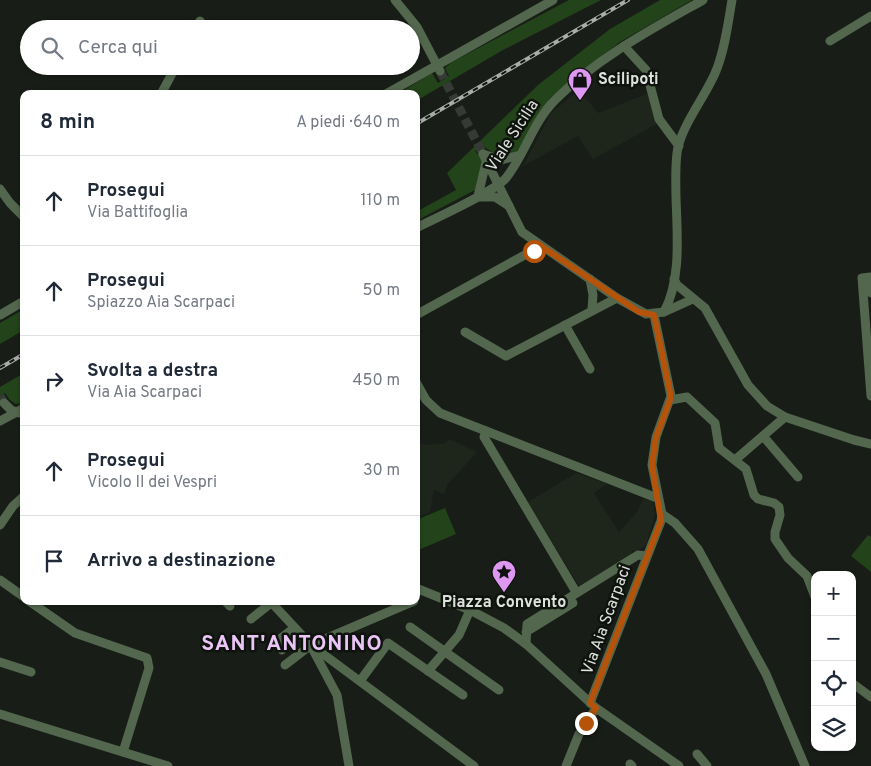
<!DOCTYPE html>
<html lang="it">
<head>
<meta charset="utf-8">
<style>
  body { margin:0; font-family:Overpass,sans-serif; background:#f2f2f3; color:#1f2937 }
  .controls { position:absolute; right:15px; bottom:15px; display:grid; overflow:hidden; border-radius:10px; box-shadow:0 1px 4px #0004 }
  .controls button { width:45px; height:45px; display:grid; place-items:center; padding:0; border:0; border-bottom:1px solid #e0e1e3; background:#fff; color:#1f2937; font:25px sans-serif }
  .stop { position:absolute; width:15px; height:15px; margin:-11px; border:4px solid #b45309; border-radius:50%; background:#fff }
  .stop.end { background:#b45309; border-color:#fff; box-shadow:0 1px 5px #0008 }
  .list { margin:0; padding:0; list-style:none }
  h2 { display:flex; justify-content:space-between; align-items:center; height:65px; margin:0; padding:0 20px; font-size:21px }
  h2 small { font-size:16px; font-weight:400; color:#747a83 }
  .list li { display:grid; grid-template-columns:32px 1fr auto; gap:15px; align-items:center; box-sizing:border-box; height:90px; padding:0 20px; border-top:1px solid #e0e1e3 }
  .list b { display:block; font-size:19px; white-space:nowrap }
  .list p { margin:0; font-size:16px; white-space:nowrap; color:#747a83 }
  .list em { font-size:16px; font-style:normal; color:#747a83 }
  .icon { flex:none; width:28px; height:28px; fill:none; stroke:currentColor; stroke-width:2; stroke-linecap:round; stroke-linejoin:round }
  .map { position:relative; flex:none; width:871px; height:766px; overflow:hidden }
  .search { position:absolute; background:#fff; box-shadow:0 1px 4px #0004; left:20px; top:20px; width:400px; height:55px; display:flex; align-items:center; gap:12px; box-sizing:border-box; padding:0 18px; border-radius:28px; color:#747a83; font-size:19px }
  .panel { position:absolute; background:#fff; box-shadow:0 1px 4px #0004; left:20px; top:90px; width:400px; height:515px; border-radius:10px }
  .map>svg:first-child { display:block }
  .built { fill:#1e261c }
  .green { fill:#23431a }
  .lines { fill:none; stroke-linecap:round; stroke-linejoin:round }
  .minor-tunnel { stroke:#363a35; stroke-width:9; stroke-dasharray:9 4.5; stroke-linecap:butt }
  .minor { stroke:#52674d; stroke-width:9 }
  .rail-casing { stroke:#a9aca8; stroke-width:4 }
  .rail { stroke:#0f130e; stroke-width:2; stroke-dasharray:5.5; stroke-linecap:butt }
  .route { stroke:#b45309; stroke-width:6 }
  .labels { text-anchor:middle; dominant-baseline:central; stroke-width:5; stroke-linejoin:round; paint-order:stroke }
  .poi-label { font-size:16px; font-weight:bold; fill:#dee1dd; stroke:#0f130e; text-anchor:start }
  .street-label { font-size:16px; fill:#dee1dd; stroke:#0f130e }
  .district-label { font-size:21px; font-weight:bold; letter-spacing:1px; fill:#ecc5f7; stroke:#0f130e }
</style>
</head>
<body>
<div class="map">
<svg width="871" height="766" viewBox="0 0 871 766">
  <rect width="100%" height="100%" fill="#181d17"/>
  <g class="built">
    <polygon points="579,90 598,113 649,93 657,124 593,159 578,136 523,166 551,113"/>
    <polygon points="449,439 477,452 447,485 444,494 434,490 430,512 416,518 416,441 426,445 446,443"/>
    <polygon points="576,473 607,484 594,493 619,532 637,512 643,499 653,501 655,514 646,545 635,552 634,550 631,551 632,554 579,586 528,502"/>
  </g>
  <g class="green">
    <polygon points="569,0 601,0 503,50 416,101 416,94 398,94 432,73 438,83 449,76 445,68 452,62"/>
    <path d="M660 0H692L620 42 550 98 518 150C504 160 493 154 482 145L475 151 482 160 475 190 416 221V212L456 190 447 173 538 85 610 29Z"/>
    <polygon points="24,309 24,330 0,344 0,323"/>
    <polygon points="24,373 24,402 16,404 10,400 5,393 0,396 0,387"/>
    <polygon points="445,508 456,534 416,551 416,520"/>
    <polygon points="868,535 871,537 871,572 851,556"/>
  </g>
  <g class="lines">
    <g class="minor-tunnel">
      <polyline points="440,71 483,154"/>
      <polyline points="0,396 4,403"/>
    </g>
    <g class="minor">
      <polyline points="395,0 417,27 440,71"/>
      <polyline points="196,29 200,21"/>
      <polyline points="830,41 871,16"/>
      <polyline points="624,46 646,70 659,119 679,146"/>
      <polyline points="161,94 176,66"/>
      <polyline points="386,94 553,0"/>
      <polyline points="483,154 522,232 617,298 646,314 664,312 693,299"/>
      <polyline points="483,154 501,160 520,155"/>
      <polyline points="0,189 10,203 24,217"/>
      <polyline points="478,196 486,162"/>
      <polyline points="480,197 495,197 509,206"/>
      <path d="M416 228C436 218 494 192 506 178 525 154 533 122 555 100 597 58 652 29 703 0"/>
      <polyline points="590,279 593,295 592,309"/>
      <polyline points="674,279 677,285 705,308 748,385 767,406 785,417 854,440 871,444"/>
      <polyline points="871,293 870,277 862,278 871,396"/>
      <path d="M664 312C688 267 671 202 677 153 680 127 706 96 716 71 725 49 728 23 732 0"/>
      <polyline points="0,315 24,301"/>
      <polyline points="416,315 541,246"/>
      <polyline points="565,325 590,369"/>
      <polyline points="465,332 506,356 617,298"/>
      <polyline points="416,382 426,400 440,413 657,498"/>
      <polyline points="670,400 687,397 715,423 719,448 746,469 754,495 758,499 774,503 779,507 780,515 775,532 775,539 788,558 807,576 815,597"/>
      <polyline points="4,403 11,410 19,413"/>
      <polyline points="0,421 24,408"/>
      <polyline points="486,431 484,437 576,592"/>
      <polyline points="763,436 798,477"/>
      <polyline points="735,460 785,417"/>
      <polyline points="662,514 675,523 698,549 766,674 805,766"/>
      <polyline points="0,525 13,506 24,496"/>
      <polyline points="0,580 24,597"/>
      <polyline points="416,588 470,610 504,628 526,644 596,708 679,766"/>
      <polyline points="29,601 75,633 147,658 149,668 123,752"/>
      <polyline points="225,601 230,606"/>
      <polyline points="270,601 311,645 474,766"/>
      <polyline points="251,619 271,603"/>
      <polyline points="410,627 499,690"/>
      <polyline points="526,632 573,603"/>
      <polyline points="526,644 527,624 638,555 646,556"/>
      <polyline points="312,648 337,695 349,766"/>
      <polyline points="282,650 276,642 294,628"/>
      <polyline points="0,662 31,672"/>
      <polyline points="285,665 311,645 414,601"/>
      <polyline points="428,671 459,635 470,610"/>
      <polyline points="360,681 388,643 463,695"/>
      <polyline points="852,683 871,697"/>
      <polyline points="590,703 661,521 662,514 652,465 656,437 671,396 654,315"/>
      <polyline points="0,714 168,766"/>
      <polyline points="697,754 707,766"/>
      <polyline points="630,764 632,766"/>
      <polyline points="566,766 579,734 596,708"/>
    </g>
    <defs>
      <g id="rail">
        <polyline points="416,124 628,0"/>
        <polyline points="0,368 24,354"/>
      </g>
    </defs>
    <use href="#rail" class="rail-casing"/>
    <use href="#rail" class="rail"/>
  </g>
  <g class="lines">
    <polyline class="route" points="534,251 541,246 639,312 654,315 670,392 670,400 656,437 652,465 661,521 590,703 596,708 586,723"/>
  </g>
  <defs>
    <symbol id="shop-pin" viewBox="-11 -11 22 30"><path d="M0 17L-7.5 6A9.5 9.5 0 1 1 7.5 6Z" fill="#df98f2" stroke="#0f130e"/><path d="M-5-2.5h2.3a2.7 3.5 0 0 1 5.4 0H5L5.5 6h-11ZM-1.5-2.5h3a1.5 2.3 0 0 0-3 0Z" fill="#111"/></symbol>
    <symbol id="sight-pin" viewBox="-11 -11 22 30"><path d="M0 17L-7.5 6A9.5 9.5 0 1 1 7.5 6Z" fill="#df98f2" stroke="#0f130e"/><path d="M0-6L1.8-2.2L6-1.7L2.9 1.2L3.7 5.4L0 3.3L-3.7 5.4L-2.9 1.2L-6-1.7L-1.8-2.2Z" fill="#111"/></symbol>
  </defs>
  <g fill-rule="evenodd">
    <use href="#shop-pin" x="566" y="66" width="28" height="38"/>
    <use href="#sight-pin" x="490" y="558" width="28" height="38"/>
  </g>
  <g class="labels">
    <g class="poi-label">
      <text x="598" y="80">Scilipoti</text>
      <text x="504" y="603" text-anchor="middle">Piazza Convento</text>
    </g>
    <g class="street-label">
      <text transform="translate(513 136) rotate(-57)">Viale Sicilia</text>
      <text transform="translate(607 620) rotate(-70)">Via Aia Scarpaci</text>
    </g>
    <g class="district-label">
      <text x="292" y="644">SANT'ANTONINO</text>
    </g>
  </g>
</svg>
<div class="controls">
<button>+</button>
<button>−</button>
<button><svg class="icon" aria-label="locate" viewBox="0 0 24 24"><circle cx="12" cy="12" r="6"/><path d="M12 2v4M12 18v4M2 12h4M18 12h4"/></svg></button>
<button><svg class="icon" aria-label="layers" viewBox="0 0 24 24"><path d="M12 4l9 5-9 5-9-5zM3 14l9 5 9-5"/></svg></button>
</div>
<div class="stop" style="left:534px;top:251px"></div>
<div class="stop end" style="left:586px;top:723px"></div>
<div class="search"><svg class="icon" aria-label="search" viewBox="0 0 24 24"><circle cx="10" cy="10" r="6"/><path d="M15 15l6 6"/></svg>Cerca qui</div>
<section class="panel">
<h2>8 min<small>A piedi · 640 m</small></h2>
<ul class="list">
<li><svg class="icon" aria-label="ahead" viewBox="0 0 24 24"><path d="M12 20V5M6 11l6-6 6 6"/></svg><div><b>Prosegui</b><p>Via Battifoglia</p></div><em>110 m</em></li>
<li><svg class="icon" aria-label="ahead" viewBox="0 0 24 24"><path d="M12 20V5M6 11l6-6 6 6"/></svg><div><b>Prosegui</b><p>Spiazzo Aia Scarpaci</p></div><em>50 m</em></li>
<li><svg class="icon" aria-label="right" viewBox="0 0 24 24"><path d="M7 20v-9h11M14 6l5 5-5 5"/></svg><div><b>Svolta a destra</b><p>Via Aia Scarpaci</p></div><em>450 m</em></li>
<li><svg class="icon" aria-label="ahead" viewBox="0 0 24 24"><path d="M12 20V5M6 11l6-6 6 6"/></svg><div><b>Prosegui</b><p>Vicolo II dei Vespri</p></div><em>30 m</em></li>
<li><svg class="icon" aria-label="arrive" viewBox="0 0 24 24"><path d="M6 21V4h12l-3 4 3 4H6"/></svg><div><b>Arrivo a destinazione</b></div></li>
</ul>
</section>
</div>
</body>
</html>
